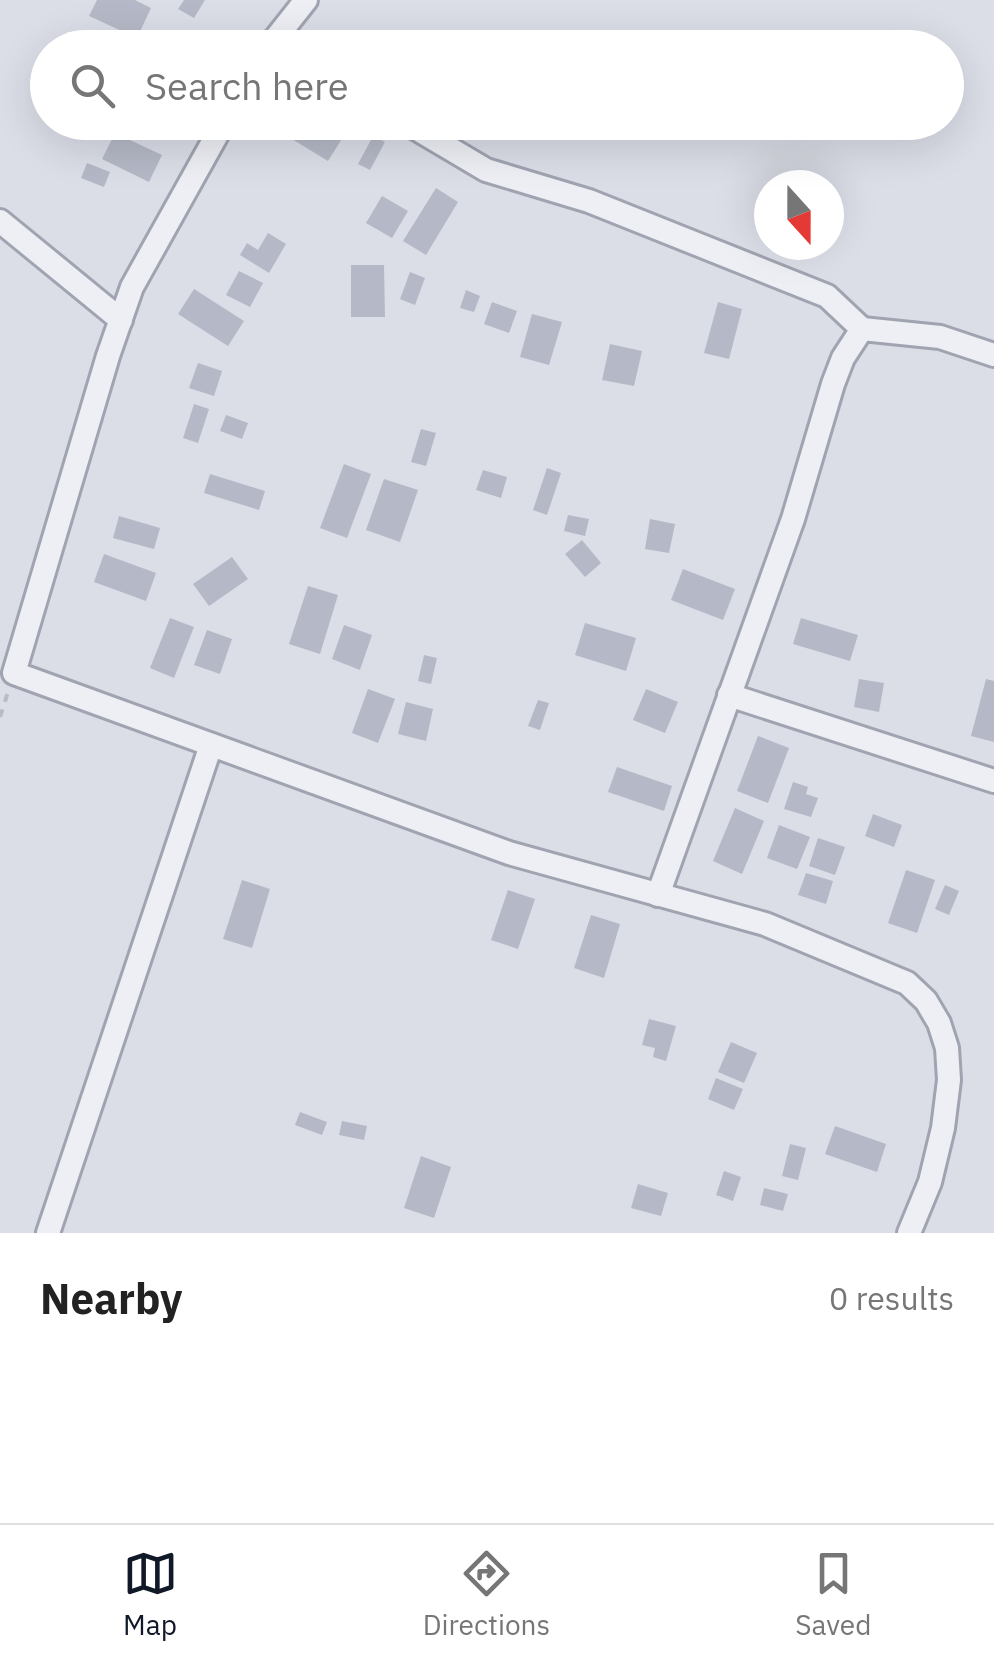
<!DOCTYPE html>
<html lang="en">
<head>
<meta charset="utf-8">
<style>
  body { margin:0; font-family:"IBM Plex Sans",sans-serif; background:#f2f2f2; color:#222 }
  .compass { position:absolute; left:754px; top:170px; width:90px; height:90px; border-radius:50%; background:#fff; box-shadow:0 10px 40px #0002; rotate:159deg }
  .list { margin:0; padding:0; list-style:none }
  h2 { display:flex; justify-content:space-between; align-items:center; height:130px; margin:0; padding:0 40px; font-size:42px }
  h2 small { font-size:32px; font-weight:400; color:#767676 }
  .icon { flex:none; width:55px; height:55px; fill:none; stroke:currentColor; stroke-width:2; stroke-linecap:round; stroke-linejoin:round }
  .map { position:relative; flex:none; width:994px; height:1233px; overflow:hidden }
  .search { position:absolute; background:#fff; box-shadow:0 10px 40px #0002; left:30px; right:30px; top:30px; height:110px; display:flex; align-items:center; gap:25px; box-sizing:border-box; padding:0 35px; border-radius:55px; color:#767676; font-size:38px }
  .sheet { height:290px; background:#fff }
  nav { display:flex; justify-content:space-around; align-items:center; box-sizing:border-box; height:140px; border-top:2px solid #e0e0e0; background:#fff; font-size:28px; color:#767676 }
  nav a { display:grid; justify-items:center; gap:5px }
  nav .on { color:#111827 }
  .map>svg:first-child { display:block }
  .building { fill:#b5b9c7 }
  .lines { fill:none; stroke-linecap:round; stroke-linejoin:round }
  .minor-casing { stroke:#a0a4b1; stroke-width:28 }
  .path { stroke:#b9bcc5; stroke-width:4; stroke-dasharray:8 8; stroke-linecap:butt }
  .minor { stroke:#eeeff5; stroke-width:22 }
</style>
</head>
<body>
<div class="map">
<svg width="994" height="1233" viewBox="0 0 994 1233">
  <rect width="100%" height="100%" fill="#dbdee7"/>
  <g class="building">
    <polygon points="97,0 135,0 151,8 137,38 89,16"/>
    <polygon points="184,0 205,0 194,18 178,9"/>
    <polygon points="289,122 326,122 345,134 328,161 282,133"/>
    <polygon points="115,133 162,155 149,182 102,159"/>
    <polygon points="373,136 385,142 370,170 358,164"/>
    <polygon points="87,163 110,172 104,187 81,178"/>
    <polygon points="436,188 458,202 426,255 403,241"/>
    <polygon points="382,196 408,211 392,238 366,223"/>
    <polygon points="268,233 286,244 269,273 240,255 247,243 258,250"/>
    <polygon points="351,265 384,265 385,317 351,317"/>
    <polygon points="239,271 263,283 250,307 226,295"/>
    <polygon points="410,272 425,278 415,305 400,299"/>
    <polygon points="194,289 244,321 228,346 178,314"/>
    <polygon points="466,290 480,296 474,312 460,308"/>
    <polygon points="492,302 517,311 509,333 484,324"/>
    <polygon points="718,302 742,309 729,359 704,353"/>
    <polygon points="532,314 562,322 549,365 520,357"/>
    <polygon points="610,344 642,351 634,386 602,380"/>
    <polygon points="198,363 222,371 214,396 189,388"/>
    <polygon points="194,404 209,409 198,443 183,438"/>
    <polygon points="226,415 248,423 242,439 220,431"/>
    <polygon points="421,429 436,433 426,466 411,462"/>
    <polygon points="344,464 371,474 347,538 320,528"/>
    <polygon points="547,468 561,473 547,515 533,510"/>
    <polygon points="483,470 507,477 501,498 476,490"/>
    <polygon points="210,474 265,491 259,510 204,493"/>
    <polygon points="384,479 418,490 400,542 366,530"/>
    <polygon points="568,515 589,519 585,536 564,531"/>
    <polygon points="119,516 160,528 154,549 113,538"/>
    <polygon points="650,519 675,524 669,553 645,549"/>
    <polygon points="582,540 601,563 585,577 565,554"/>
    <polygon points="104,554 156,573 146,601 94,582"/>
    <polygon points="232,557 248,579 209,606 193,584"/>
    <polygon points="683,569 735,589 723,620 671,600"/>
    <polygon points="308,586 338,595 320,654 289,644"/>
    <polygon points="170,618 194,627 174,678 150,668"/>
    <polygon points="801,618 858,635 850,661 793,644"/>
    <polygon points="585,623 636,638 626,671 575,655"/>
    <polygon points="344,625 372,635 360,670 332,659"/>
    <polygon points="207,630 232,639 220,674 194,665"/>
    <polygon points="424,655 437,658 431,684 418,681"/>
    <polygon points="859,679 884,683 879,712 854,707"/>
    <polygon points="986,679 994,681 994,742 971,736"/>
    <polygon points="368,689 395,699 378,743 352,733"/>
    <polygon points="646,689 678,702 665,733 633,720"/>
    <polygon points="538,700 549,703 540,730 528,726"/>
    <polygon points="406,702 433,709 426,741 398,734"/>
    <polygon points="758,736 789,748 768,803 737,791"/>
    <polygon points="617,767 672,786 664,811 608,792"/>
    <polygon points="793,782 808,787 806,794 818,798 811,817 784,809"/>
    <polygon points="735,808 764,821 742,874 713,861"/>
    <polygon points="873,814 902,825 894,847 865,836"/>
    <polygon points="779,825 810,837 797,869 767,858"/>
    <polygon points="818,838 845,847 835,875 809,866"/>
    <polygon points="906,870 935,880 917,933 888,923"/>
    <polygon points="806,873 833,881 826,904 798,895"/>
    <polygon points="242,880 270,889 252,948 223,939"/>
    <polygon points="945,885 959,891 949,915 935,909"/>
    <polygon points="508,890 535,899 518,949 491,940"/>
    <polygon points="591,915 620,924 604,978 574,968"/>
    <polygon points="649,1019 676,1026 666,1061 653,1057 655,1048 642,1045"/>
    <polygon points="731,1042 757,1053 744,1083 718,1072"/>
    <polygon points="716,1078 743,1089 734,1110 708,1099"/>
    <polygon points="300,1112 327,1122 322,1135 295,1125"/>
    <polygon points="342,1121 367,1126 364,1140 339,1135"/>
    <polygon points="835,1126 886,1144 877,1172 825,1154"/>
    <polygon points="790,1144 806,1148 798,1180 782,1176"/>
    <polygon points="421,1156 451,1167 434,1218 404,1208"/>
    <polygon points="724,1171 741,1177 733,1201 716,1195"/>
    <polygon points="638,1184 668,1193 661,1216 631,1208"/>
    <polygon points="764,1188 788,1194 783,1211 760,1205"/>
  </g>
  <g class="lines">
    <defs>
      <g id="minor">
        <polyline points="268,48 306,0"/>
        <polyline points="224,122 132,287 108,356 14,673 509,853 765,924 907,983 926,1001 939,1023 947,1048 949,1080 943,1128 930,1182 909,1233"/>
        <polyline points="405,122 486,170 589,201 827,296 862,329 843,358 833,384 793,519 658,895"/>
        <polyline points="0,221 121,320"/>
        <polyline points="862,329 940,337 994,355"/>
        <polyline points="729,695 994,781"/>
        <polyline points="48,1233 211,745"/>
      </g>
    </defs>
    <use href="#minor" class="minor-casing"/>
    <polyline class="path" points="0,717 8,692"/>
    <use href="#minor" class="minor"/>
  </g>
</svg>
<svg class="compass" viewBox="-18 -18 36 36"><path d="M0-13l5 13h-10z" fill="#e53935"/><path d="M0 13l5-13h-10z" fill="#767676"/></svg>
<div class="search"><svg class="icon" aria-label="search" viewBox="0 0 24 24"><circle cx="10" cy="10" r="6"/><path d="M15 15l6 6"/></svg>Search here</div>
</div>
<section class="sheet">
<h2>Nearby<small>0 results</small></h2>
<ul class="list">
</ul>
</section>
<nav>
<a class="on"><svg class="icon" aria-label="map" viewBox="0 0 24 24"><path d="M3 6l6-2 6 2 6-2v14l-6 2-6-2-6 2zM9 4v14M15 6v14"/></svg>Map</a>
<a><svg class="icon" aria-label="directions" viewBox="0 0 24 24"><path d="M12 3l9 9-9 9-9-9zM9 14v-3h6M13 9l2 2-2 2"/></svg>Directions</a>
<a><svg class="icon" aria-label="saved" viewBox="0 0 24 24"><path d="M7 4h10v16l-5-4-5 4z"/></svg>Saved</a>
</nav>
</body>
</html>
